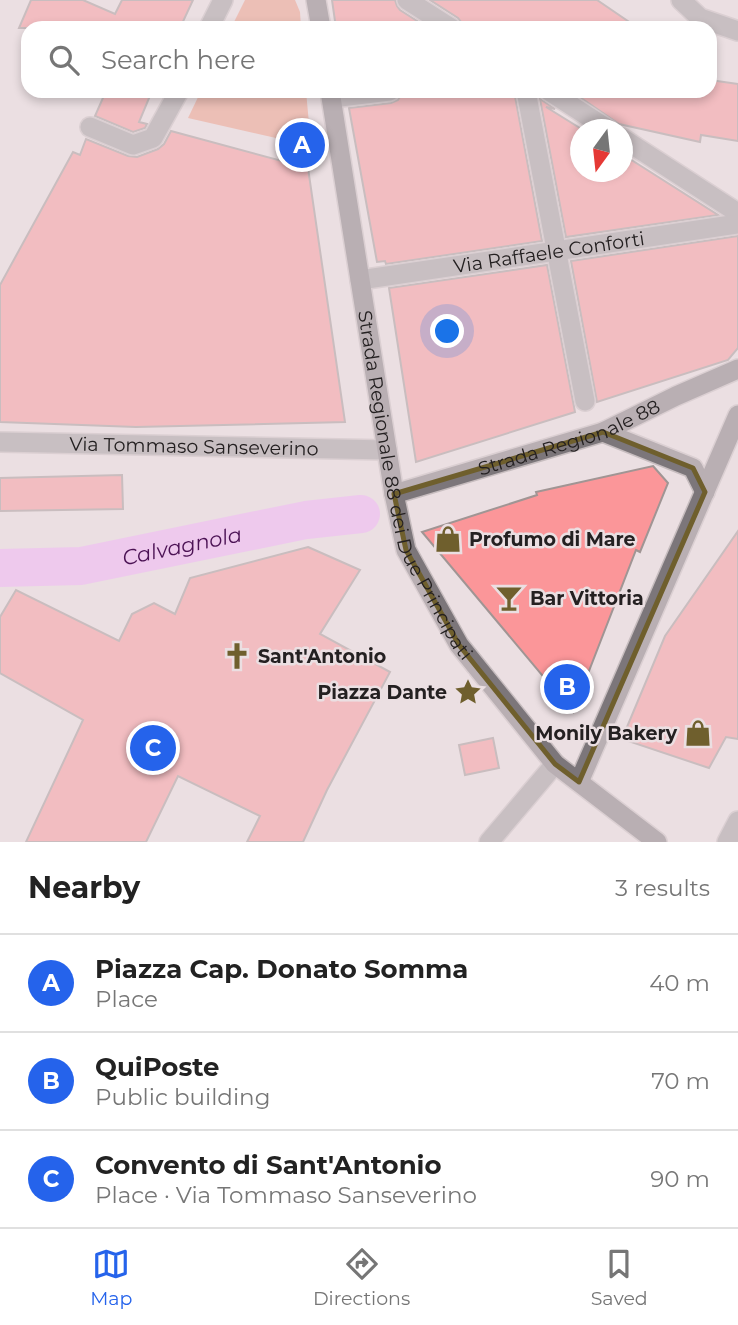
<!DOCTYPE html>
<html lang="en">
<head>
<meta charset="utf-8">
<style>
  body { margin:0; font-family:Montserrat,sans-serif; background:#f2f2f2; color:#222 }
  .compass { position:absolute; left:570px; top:119px; width:63px; height:63px; border-radius:50%; background:#fff; box-shadow:0 4px 10px #0003; rotate:195deg }
  .you { position:absolute; left:448px; top:332px; width:24px; height:24px; margin:-18px; border:5px solid #fff; border-radius:50%; background:#1a73e8; box-shadow:0 0 0 10px #1a73e833 }
  .badge { display:grid; place-items:center; width:46px; height:46px; border-radius:50%; background:#2563eb; color:#fff; font-size:23px; font-weight:700 }
  .pin { position:absolute; translate:-50% -50%; border:4px solid #fff; box-shadow:0 2px 7px #0006 }
  .list { margin:0; padding:0; list-style:none }
  h2 { display:flex; justify-content:space-between; align-items:center; height:91px; margin:0; padding:0 28px; font-size:30px }
  h2 small { font-size:23px; font-weight:400; color:#767676 }
  .list li { display:grid; grid-template-columns:46px 1fr auto; gap:21px; align-items:center; box-sizing:border-box; height:98px; padding:0 28px; border-top:2px solid #e0e0e0 }
  .list b { display:block; font-size:26px; white-space:nowrap }
  .list p { margin:0; font-size:23px; white-space:nowrap; color:#767676 }
  .list em { font-size:23px; font-style:normal; color:#767676 }
  .icon { flex:none; width:38px; height:38px; fill:none; stroke:currentColor; stroke-width:2; stroke-linecap:round; stroke-linejoin:round }
  .map { position:relative; flex:none; width:738px; height:842px; overflow:hidden }
  .search { position:absolute; background:#fff; box-shadow:0 4px 10px #0003; left:21px; right:21px; top:21px; height:77px; display:flex; align-items:center; gap:18px; box-sizing:border-box; padding:0 24px; border-radius:21px; color:#767676; font-size:26px }
  .sheet { height:385px; background:#fff }
  nav { display:flex; justify-content:space-around; align-items:center; box-sizing:border-box; height:98px; border-top:2px solid #e0e0e0; background:#fff; font-size:19px; color:#767676 }
  nav a { display:grid; justify-items:center; gap:4px }
  nav .on { color:#2563eb }
  .map>svg:first-child { display:block }
  .green { fill:#ee9981 }
  .lines { fill:none; stroke-linecap:round; stroke-linejoin:round }
  .canal { stroke:#f1b0fa; stroke-width:38 }
  .building { fill:#fb9699; stroke:#a09594; stroke-width:2 }
  .service-casing { stroke:#c7bdbf; stroke-width:22 }
  .minor-casing { stroke:#c7bdbf; stroke-width:22 }
  .secondary-casing { stroke:#c7bdbf; stroke-width:22 }
  .service { stroke:#9d999c; stroke-width:19 }
  .minor { stroke:#9d999c; stroke-width:19 }
  .secondary { stroke:#7c767a; stroke-width:19 }
  .marked { fill:none; stroke:#6f5f2d; stroke-width:5; stroke-linejoin:round }
  .labels { text-anchor:middle; dominant-baseline:central; stroke-width:5; stroke-linejoin:round; paint-order:stroke }
  .street-label { font-size:19px; fill:#242021; stroke:#ebdfe2 }
  .poi-label { font-size:19px; font-weight:bold; fill:#242021; stroke:#ebdfe2; text-anchor:start }
  .water-label { font-size:21px; font-style:italic; fill:#4b1254; stroke:#ebdfe2 }
</style>
</head>
<body>
<div class="map">
<svg width="738" height="842" viewBox="0 0 738 842">
  <rect width="100%" height="100%" fill="#ebdfe2"/>
  <g class="green">
    <polygon points="245,0 295,0 300,12 301,28 231,28"/>
    <polygon points="201,91 306,91 311,146 188,118"/>
  </g>
  <g class="lines">
    <path class="canal" id="s1" d="M0 568 81 566 306 520 361 514"/>
  </g>
  <g class="building">
    <polygon points="31,0 83,0 115,14 122,0 193,0 180,28 19,28"/>
    <polygon points="332,0 395,0 397,6 400,10 428,28 336,28"/>
    <polygon points="430,0 597,0 638,28 463,28 461,22 458,18"/>
    <polygon points="710,80 738,84 738,141 701,135 700,142 619,124 571,91 710,91"/>
    <polygon points="106,91 152,91 139,122 147,124 145,128 133,132 95,116"/>
    <polygon points="442,91 514,91 542,241 386,264 385,261 377,262 349,108 391,103 398,100 401,95"/>
    <polygon points="540,99 555,109 546,107 583,130 580,130 580,172 622,172 622,154 718,215 566,237"/>
    <polygon points="171,131 308,168 345,422 136,427 0,422 0,285 73,152 80,155 86,139 128,156 137,157 158,149 164,144"/>
    <polygon points="738,236 738,348 728,360 597,402 571,261"/>
    <polygon points="547,265 575,412 416,462 389,288"/>
    <polygon points="653,466 668,483 640,552 636,550 573,712 422,532 537,495 536,492"/>
    <polygon points="122,475 123,509 0,511 0,478"/>
    <polygon points="738,531 738,739 726,737 709,768 622,739 665,636"/>
    <polygon points="308,547 360,570 320,634 390,672 327,790 303,842 247,842 260,816 178,776 146,842 26,842 83,720 0,673 0,617 16,590 119,641 132,614 154,603 175,614 190,578"/>
    <polygon points="493,738 499,768 465,775 459,745"/>
  </g>
  <g class="lines">
    <defs>
      <g id="service">
        <polyline points="681,0 700,18 738,31"/>
        <polyline points="332,98 390,91"/>
      </g>
      <g id="minor">
        <polyline points="407,0 451,28"/>
        <polyline points="209,28 223,0"/>
        <polyline points="526,91 585,401"/>
        <polyline points="549,91 609,130"/>
        <polyline points="90,127 133,145 153,138 179,91"/>
        <polyline points="622,138 738,213"/>
        <path id="s2" d="M360 280 738 224"/>
        <path id="s3" d="M0 442 387 450"/>
        <polyline points="489,842 555,764"/>
        <polyline points="727,842 738,821"/>
      </g>
      <g id="secondary">
        <polyline points="316,0 321,28"/>
        <path id="s4" d="M330 91 394 494 406 550 459 645 555 764 657 842"/>
        <polyline points="603,432 693,468 705,492"/>
        <path id="s5" d="M394 494 603 432 676 396 738 369"/>
        <polyline points="579,782 738,415"/>
      </g>
    </defs>
    <use href="#service" class="service-casing"/>
    <use href="#minor" class="minor-casing"/>
    <use href="#secondary" class="secondary-casing"/>
    <use href="#service" class="service"/>
    <use href="#minor" class="minor"/>
    <use href="#secondary" class="secondary"/>
  </g>
  <path d="M0 0H738V842H0ZM603 432 693 468 705 492 579 782 555 764 459 645 406 550 394 494Z" fill="#ebdfe2" fill-opacity=".55" fill-rule="evenodd"/>
  <path class="marked" d="M603 432 693 468 705 492 579 782 555 764 459 645 406 550 394 494Z"/>
  <defs>
    <symbol id="shop-bare" viewBox="-9 -9 18 18"><path d="M-5-2.5h2.3a2.7 3.5 0 0 1 5.4 0H5L5.5 6h-11ZM-1.5-2.5h3a1.5 2.3 0 0 0-3 0Z" fill="#6f5f2d" stroke="#ebdfe2" stroke-width="2.5" paint-order="stroke"/></symbol>
    <symbol id="bar-bare" viewBox="-9 -9 18 18"><path d="M-6-5H6L.8 .8V4.5H3.5V6h-7V4.5H-.8V.8Z" fill="#6f5f2d" stroke="#ebdfe2" stroke-width="2.5" paint-order="stroke"/></symbol>
    <symbol id="church-bare" viewBox="-9 -9 18 18"><path d="M-1.2-6h2.4v3.5h3.3v2.4h-3.3V6h-2.4V-.1h-3.3v-2.4h3.3Z" fill="#6f5f2d" stroke="#ebdfe2" stroke-width="2.5" paint-order="stroke"/></symbol>
    <symbol id="sight-bare" viewBox="-9 -9 18 18"><path d="M0-6L1.8-2.2L6-1.7L2.9 1.2L3.7 5.4L0 3.3L-3.7 5.4L-2.9 1.2L-6-1.7L-1.8-2.2Z" fill="#6f5f2d" stroke="#ebdfe2" stroke-width="2.5" paint-order="stroke"/></symbol>
  </defs>
  <g fill-rule="evenodd">
    <use href="#shop-bare" x="429" y="520" width="38" height="38"/>
    <use href="#bar-bare" x="490" y="579" width="38" height="38"/>
    <use href="#church-bare" x="218" y="637" width="38" height="38"/>
    <use href="#sight-bare" x="449" y="673" width="38" height="38"/>
    <use href="#shop-bare" x="679" y="714" width="38" height="38"/>
  </g>
  <g class="labels">
    <g class="street-label">
      <text stroke="none"><textPath href="#s2" startOffset="191">Via Raffaele Conforti</textPath></text>
      <text stroke="none"><textPath href="#s5" startOffset="184">Strada Regionale 88</textPath></text>
      <text stroke="none"><textPath href="#s3" startOffset="194">Via Tommaso Sanseverino</textPath></text>
      <text stroke="none"><textPath href="#s4" startOffset="406">Strada Regionale 88 dei Due Principati</textPath></text>
    </g>
    <g class="poi-label">
      <text x="469" y="539">Profumo di Mare</text>
      <text x="530" y="598">Bar Vittoria</text>
      <text x="258" y="656">Sant'Antonio</text>
      <text x="447" y="692" text-anchor="end">Piazza Dante</text>
      <text x="677" y="733" text-anchor="end">Monily Bakery</text>
    </g>
    <g class="water-label">
      <text stroke="none"><textPath href="#s1" startOffset="184">Calvagnola</textPath></text>
    </g>
  </g>
</svg>
<svg class="compass" viewBox="-18 -18 36 36"><path d="M0-13l5 13h-10z" fill="#e53935"/><path d="M0 13l5-13h-10z" fill="#767676"/></svg>
<div class="you"></div>
<div class="pin badge" style="left:302px;top:145px">A</div>
<div class="pin badge" style="left:567px;top:687px">B</div>
<div class="pin badge" style="left:153px;top:748px">C</div>
<div class="search"><svg class="icon" aria-label="search" viewBox="0 0 24 24"><circle cx="10" cy="10" r="6"/><path d="M15 15l6 6"/></svg>Search here</div>
</div>
<section class="sheet">
<h2>Nearby<small>3 results</small></h2>
<ul class="list">
<li><span class="badge">A</span><div><b>Piazza Cap. Donato Somma</b><p>Place</p></div><em>40 m</em></li>
<li><span class="badge">B</span><div><b>QuiPoste</b><p>Public building</p></div><em>70 m</em></li>
<li><span class="badge">C</span><div><b>Convento di Sant'Antonio</b><p>Place · Via Tommaso Sanseverino</p></div><em>90 m</em></li>
</ul>
</section>
<nav>
<a class="on"><svg class="icon" aria-label="map" viewBox="0 0 24 24"><path d="M3 6l6-2 6 2 6-2v14l-6 2-6-2-6 2zM9 4v14M15 6v14"/></svg>Map</a>
<a><svg class="icon" aria-label="directions" viewBox="0 0 24 24"><path d="M12 3l9 9-9 9-9-9zM9 14v-3h6M13 9l2 2-2 2"/></svg>Directions</a>
<a><svg class="icon" aria-label="saved" viewBox="0 0 24 24"><path d="M7 4h10v16l-5-4-5 4z"/></svg>Saved</a>
</nav>
</body>
</html>
